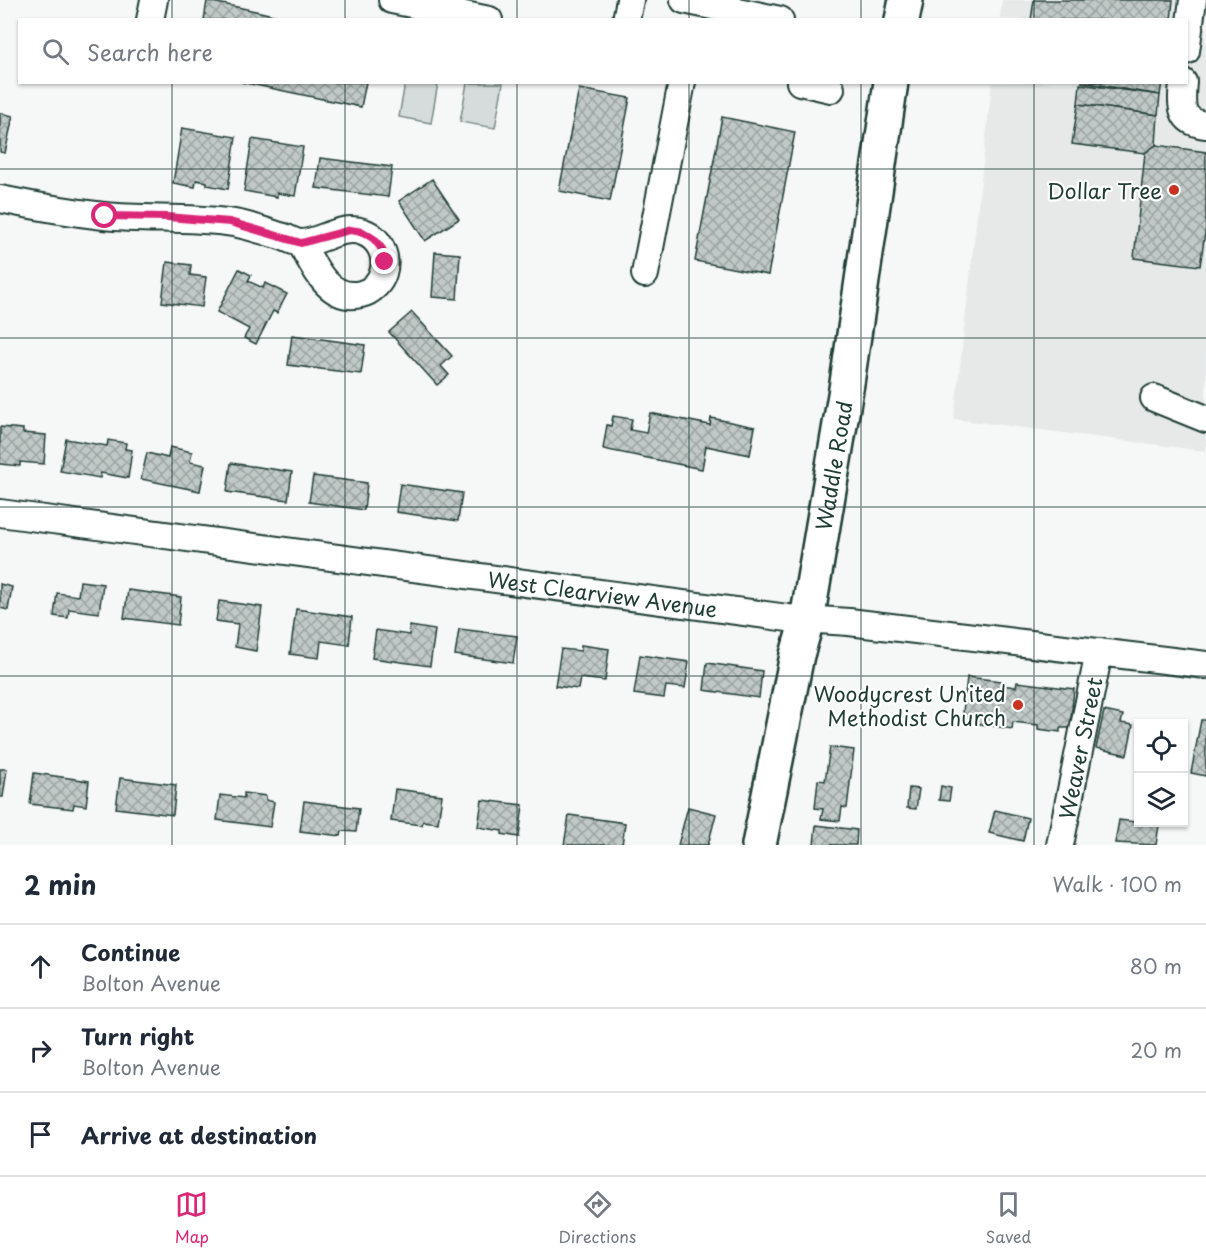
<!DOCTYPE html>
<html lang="en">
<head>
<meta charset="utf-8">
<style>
  body { margin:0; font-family:"Playpen Sans",sans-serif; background:#f2f2f3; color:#1f2937 }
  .controls { position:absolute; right:18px; bottom:18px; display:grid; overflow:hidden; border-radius:0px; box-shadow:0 2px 4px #0004 }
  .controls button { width:54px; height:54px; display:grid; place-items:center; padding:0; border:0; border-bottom:2px solid #e0e1e3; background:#fff; color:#1f2937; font:30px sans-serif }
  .stop { position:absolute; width:18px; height:18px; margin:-14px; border:4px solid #db2777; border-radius:50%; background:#fff }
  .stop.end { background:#db2777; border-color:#fff; box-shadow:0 2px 6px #0008 }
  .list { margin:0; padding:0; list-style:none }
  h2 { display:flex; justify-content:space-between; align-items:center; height:78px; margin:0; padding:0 24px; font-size:26px }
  h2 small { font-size:20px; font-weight:400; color:#747a83 }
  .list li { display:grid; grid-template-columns:39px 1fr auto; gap:18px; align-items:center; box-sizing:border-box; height:84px; padding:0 24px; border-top:2px solid #e0e1e3 }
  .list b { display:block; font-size:22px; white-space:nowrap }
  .list p { margin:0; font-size:20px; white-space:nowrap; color:#747a83 }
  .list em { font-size:20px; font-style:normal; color:#747a83 }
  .icon { flex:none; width:33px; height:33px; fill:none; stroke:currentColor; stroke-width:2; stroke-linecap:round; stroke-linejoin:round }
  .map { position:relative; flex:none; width:1206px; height:845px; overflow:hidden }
  .search { position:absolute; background:#fff; box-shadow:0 2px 4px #0004; left:18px; right:18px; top:18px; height:66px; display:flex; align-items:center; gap:15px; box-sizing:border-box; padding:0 21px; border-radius:0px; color:#747a83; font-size:22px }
  .sheet { height:330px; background:#fff }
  nav { display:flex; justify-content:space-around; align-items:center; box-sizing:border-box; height:84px; border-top:2px solid #e0e1e3; background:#fff; font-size:16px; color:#747a83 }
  nav a { display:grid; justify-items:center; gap:3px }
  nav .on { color:#db2777 }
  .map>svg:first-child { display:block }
  .built { fill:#e6e9e8 }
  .green { fill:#d6dcdb; stroke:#7a8c88; stroke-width:1.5 }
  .building { fill:url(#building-cross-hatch); stroke:#1f3d34; stroke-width:1.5 }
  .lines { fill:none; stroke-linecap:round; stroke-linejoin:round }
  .minor-casing { stroke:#1f3d34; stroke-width:30 }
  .major-casing { stroke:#1f3d34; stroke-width:38 }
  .minor { stroke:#fff; stroke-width:26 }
  .major { stroke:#fff; stroke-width:33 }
  .route { stroke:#db2777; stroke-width:8 }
  .grid { fill:none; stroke:#1f3d34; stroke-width:1.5; stroke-opacity:0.55 }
  .poi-dot { fill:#c8321e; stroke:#fff; stroke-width:2 }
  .labels { text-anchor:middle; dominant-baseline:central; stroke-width:4.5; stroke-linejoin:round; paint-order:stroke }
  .poi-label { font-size:21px; fill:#1f3d34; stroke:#fff; text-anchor:end }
  .street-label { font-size:21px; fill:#1f3d34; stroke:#fff }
</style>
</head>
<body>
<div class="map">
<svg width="1206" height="845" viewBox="0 0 1206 845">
  <defs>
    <pattern id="building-cross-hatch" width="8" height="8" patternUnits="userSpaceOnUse" patternTransform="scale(1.5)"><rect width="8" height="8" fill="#c0c9c6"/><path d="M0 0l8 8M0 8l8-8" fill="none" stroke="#9ba4a2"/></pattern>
  </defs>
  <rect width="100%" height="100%" fill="#f6f7f7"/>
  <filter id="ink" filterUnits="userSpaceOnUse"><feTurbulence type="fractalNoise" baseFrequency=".0167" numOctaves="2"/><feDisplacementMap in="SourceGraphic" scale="12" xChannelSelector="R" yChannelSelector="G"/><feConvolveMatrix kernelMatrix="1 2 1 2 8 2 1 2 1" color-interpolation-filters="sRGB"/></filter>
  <g filter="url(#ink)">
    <polygon class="built" points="1002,0 1206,0 1206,451 954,419 992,83 1186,82 1186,20 1000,19"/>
    <g class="green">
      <polygon points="405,83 438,83 431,123 399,117"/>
      <polygon points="467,83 503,83 495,128 460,122"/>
    </g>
    <g class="building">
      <polygon points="1034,0 1173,0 1171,20 1031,20"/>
      <polygon points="207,1 242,8 295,20 204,20"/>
      <polygon points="241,82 366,82 361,107"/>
      <polygon points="1081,82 1162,82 1160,95"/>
      <polygon points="1080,84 1160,95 1158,115 1078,104"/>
      <polygon points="579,89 630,98 610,201 559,191"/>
      <polygon points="1078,104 1158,115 1156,145 1145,153 1072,144"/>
      <polygon points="0,113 13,116 5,153 0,152"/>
      <polygon points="722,117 795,132 768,275 695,261"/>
      <polygon points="182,128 236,137 228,189 207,185 207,182 196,180 195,187 173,183"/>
      <polygon points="252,139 303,147 295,196 277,193 277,197 244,191"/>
      <polygon points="1156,145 1206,152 1206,227 1200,266 1134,258 1145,153"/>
      <polygon points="320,158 392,167 388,197 316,188"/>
      <polygon points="432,179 459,219 425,241 399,201"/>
      <polygon points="435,252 460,254 457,299 432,297"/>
      <polygon points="167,262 191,265 190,275 206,277 202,307 162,302"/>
      <polygon points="239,269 251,275 248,281 263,288 265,283 287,294 277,313 273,311 256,344 244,338 249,329 217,312"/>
      <polygon points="412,312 452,356 441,366 449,375 437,385 389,332"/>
      <polygon points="292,335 365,345 361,374 288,365"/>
      <polygon points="650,413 710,425 711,418 755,427 750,455 706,446 702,469 603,449 607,425 611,426 613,416 632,419 630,430 646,433"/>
      <polygon points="0,427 23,429 23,433 46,435 44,464 20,462 20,466 0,464"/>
      <polygon points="66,439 107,446 108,440 126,443 125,449 132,450 128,478 101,473 100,478 60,471"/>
      <polygon points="170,447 192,452 190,462 205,465 200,491 141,479 147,453 168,458"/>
      <polygon points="231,463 292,472 288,500 227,492"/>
      <polygon points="313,476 367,483 364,510 309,502"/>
      <polygon points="400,484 462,493 458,521 396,512"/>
      <polygon points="80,581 103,584 99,613 69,609 68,618 54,616 57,593 78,596"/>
      <polygon points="0,584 12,587 8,610 0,608"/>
      <polygon points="128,590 181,597 178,625 124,618"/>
      <polygon points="219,601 262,607 256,651 235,647 238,624 216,621"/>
      <polygon points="296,609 352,617 349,645 321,641 319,658 290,654"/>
      <polygon points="410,626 435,630 430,666 372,658 376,630 409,635"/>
      <polygon points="459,629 517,636 513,663 455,655"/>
      <polygon points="581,645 609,649 605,681 580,678 578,689 555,686 561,649 581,651"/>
      <polygon points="640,655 689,662 685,688 666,686 664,698 634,694"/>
      <polygon points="707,663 762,671 759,698 704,690"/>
      <polygon points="967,677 1001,681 1001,685 1016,687 1017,682 1074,689 1070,728 1060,728 1060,732 1038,729 1038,725 1013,722 1012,729 962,721"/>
      <polygon points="1104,711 1123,715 1121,723 1133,725 1127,755 1096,748"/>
      <polygon points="1201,720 1206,720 1206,776 1191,773"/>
      <polygon points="830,747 854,750 847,808 842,807 840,821 821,819 823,809 815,808 818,780 825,781"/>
      <polygon points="0,769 7,769 3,797 0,797"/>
      <polygon points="34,773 89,781 86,806 74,804 73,809 30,804"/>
      <polygon points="120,778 176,785 173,815 116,808"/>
      <polygon points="941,786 951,788 949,801 939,800"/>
      <polygon points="909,788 919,789 916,809 907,808"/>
      <polygon points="395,789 442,795 438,823 423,821 422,825 391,821"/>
      <polygon points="244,793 266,796 266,800 274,802 270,827 217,820 220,795 244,798"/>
      <polygon points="482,800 523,805 519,837 502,834 502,831 478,827"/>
      <polygon points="304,801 359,808 356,832 342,831 341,836 300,831"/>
      <polygon points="688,807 716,814 708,845 678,845"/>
      <polygon points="995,810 1028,818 1023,841 989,833"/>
      <polygon points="569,815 625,823 622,845 564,845"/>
      <polygon points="1119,820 1159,825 1156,845 1115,843"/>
      <polygon points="816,825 857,830 856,845 814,845"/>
    </g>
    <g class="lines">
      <defs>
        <g id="minor">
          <polyline points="392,0 489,20"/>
          <polyline points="684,0 780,20"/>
          <polyline points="150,20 154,0"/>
          <polyline points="626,20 630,0"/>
          <polyline points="1186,51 1193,0"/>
          <polyline points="800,82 831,89"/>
          <path d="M1183 82C1181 105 1179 122 1206 125"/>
          <path d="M0 199C34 206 69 212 104 216 145 220 186 217 227 222 246 224 266 232 284 237 289 239 296 243 301 243 320 243 342 224 363 232 380 238 388 257 383 273 380 283 371 292 361 294 329 302 314 267 301 243"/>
          <polyline points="645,274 682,82"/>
          <polyline points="1154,398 1206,419"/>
          <path id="s1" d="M0 513 788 618 849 622 1206 665"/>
          <path id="s2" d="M1060 845 1099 652"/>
        </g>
        <g id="major">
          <polyline points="902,20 906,0"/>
          <path id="s3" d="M759 845 797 655 807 620 847 383 891 82"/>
        </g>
      </defs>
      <use href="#minor" class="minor-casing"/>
      <use href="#major" class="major-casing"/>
      <use href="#minor" class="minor"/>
      <use href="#major" class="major"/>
    </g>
  </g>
  <g class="lines" filter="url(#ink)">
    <polyline class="route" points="105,216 167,217 230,222 301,243 350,230 363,232 374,239 382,249 385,262"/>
  </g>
  <path class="grid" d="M172 0V20M345 0V20M517 0V20M689 0V20M861 0V20M1034 0V20M172 82V845M345 82V845M517 82V845M689 82V845M861 82V845M1034 82V845M0 169H1206M0 338H1206M0 507H1206M0 676H1206"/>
  <g class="poi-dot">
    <circle cx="1174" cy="190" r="6"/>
    <circle cx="1018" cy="705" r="6"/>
  </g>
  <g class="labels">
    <g class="poi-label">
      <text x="1162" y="190">Dollar Tree</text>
      <text x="1006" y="693">Woodycrest United<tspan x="1006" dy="24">Methodist Church</tspan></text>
    </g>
    <g class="street-label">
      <text stroke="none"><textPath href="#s3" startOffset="387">Waddle Road</textPath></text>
      <text stroke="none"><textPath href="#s1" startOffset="608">West Clearview Avenue</textPath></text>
      <text stroke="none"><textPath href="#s2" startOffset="99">Weaver Street</textPath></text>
    </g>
  </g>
</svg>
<div class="controls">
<button><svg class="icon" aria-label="locate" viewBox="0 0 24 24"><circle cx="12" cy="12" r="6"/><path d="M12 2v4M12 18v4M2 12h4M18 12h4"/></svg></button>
<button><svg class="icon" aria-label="layers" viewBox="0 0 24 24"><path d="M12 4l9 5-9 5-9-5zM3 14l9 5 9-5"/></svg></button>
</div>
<div class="stop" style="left:105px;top:216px"></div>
<div class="stop end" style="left:385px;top:262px"></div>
<div class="search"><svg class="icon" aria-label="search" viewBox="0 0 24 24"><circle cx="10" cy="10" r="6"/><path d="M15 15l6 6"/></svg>Search here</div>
</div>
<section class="sheet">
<h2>2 min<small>Walk · 100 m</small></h2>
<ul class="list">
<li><svg class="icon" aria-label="ahead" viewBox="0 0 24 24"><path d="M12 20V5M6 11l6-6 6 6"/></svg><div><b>Continue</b><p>Bolton Avenue</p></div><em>80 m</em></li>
<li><svg class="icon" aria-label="right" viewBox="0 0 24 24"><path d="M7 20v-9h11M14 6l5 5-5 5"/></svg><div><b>Turn right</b><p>Bolton Avenue</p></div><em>20 m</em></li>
<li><svg class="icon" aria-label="arrive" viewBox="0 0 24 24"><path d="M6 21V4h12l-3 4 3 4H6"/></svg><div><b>Arrive at destination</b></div></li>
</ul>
</section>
<nav>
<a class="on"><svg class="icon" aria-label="map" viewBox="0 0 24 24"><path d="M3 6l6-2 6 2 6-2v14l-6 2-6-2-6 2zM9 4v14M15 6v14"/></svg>Map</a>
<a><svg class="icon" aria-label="directions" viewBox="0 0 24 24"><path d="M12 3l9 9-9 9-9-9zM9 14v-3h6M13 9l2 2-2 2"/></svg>Directions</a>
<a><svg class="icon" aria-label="saved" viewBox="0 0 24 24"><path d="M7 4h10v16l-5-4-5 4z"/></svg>Saved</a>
</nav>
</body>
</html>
